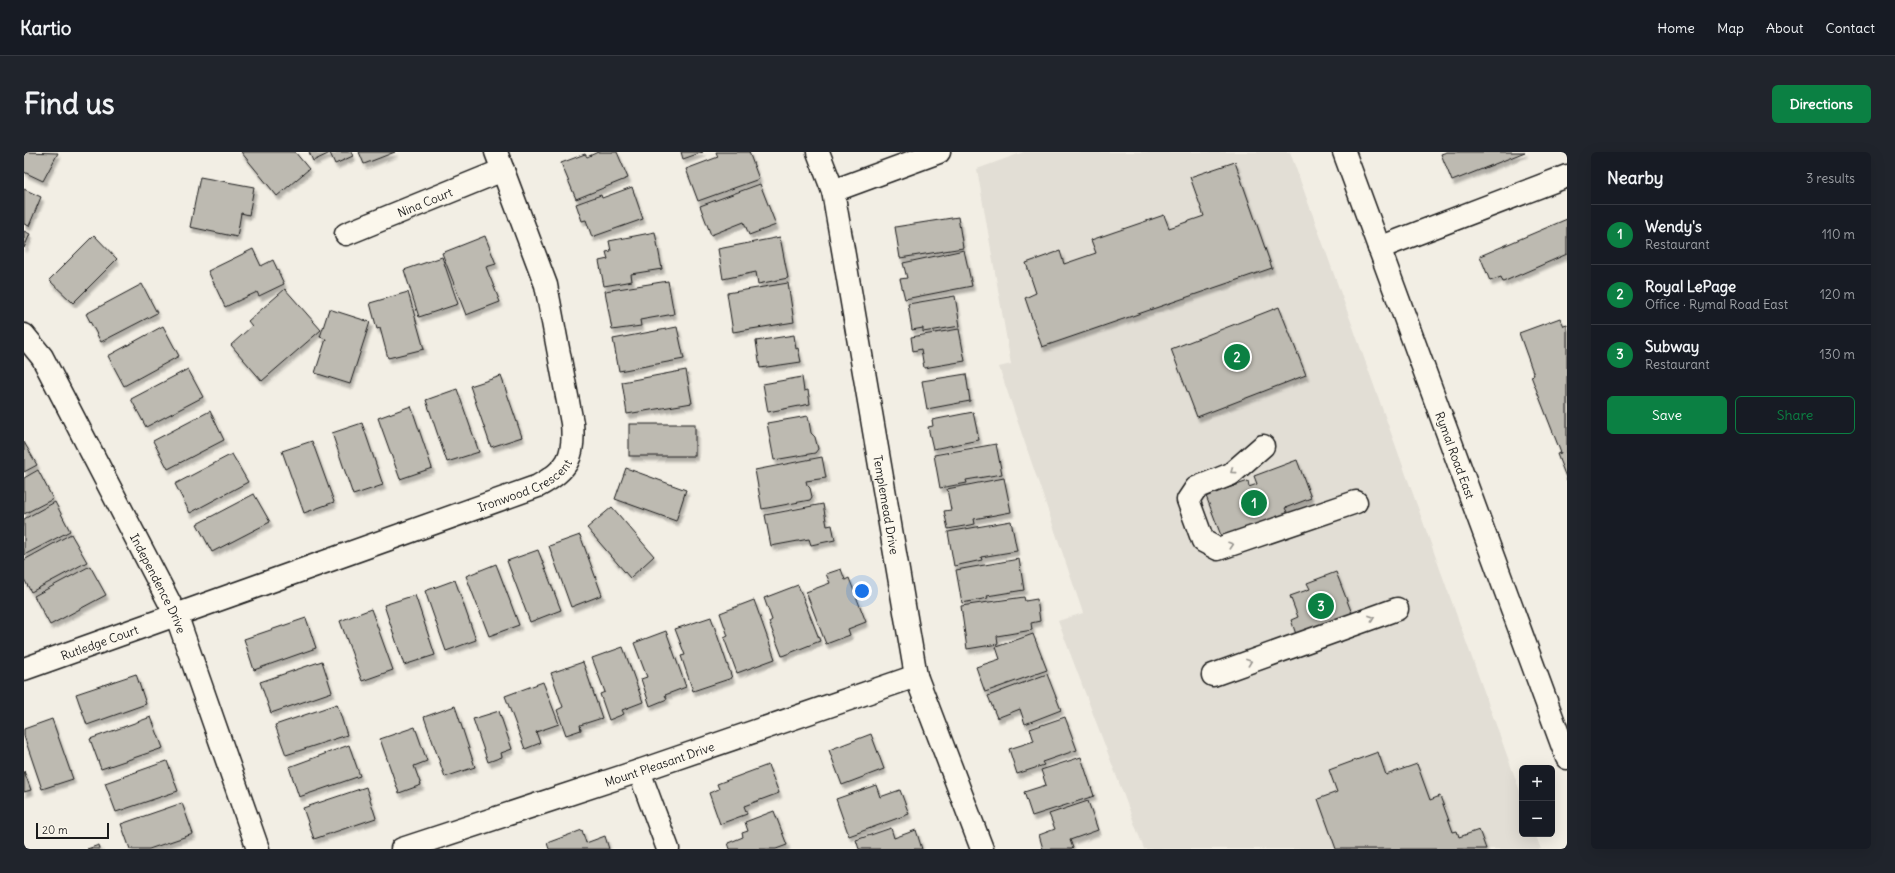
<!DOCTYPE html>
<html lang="en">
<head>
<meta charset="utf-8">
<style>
  body { margin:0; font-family:Delius,sans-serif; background:#20242c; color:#f1f3f6 }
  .controls { position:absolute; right:12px; bottom:12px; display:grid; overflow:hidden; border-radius:6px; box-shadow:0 4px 16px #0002 }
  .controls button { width:36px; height:36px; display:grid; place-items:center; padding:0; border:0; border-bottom:1px solid #363941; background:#171b24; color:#f1f3f6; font:20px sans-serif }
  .scale { position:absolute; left:12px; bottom:10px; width:73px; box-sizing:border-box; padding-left:4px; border:2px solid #1c1c1c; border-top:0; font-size:11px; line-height:14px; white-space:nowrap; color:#1c1c1c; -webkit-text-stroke:3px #fbf7ec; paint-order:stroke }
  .you { position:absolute; left:838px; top:439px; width:14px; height:14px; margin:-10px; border:3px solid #fff; border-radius:50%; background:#1a73e8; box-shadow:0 0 0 6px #1a73e833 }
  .badge { display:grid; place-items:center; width:26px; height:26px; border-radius:50%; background:#0b8043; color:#fff; font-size:13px; font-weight:700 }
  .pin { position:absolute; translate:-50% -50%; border:2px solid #fff; box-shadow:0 1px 4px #0006 }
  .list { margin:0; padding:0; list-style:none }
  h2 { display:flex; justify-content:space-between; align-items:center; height:52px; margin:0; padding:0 16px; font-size:17px }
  h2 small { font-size:13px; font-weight:400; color:#9ea1a6 }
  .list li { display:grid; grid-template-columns:26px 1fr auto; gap:12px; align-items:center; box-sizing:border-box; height:60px; padding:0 16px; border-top:1px solid #363941 }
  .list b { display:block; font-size:15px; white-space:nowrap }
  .list p { margin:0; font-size:13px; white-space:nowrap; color:#9ea1a6 }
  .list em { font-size:13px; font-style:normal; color:#9ea1a6 }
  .actions { display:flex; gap:8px; padding:12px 16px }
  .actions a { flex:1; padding:9px 0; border:1px solid #0b8043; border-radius:6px; text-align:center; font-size:14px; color:#0b8043 }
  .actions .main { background:#0b8043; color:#fff }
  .map { position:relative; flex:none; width:1543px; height:697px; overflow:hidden; border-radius:6px }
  header { display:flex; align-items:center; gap:24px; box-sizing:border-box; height:56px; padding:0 20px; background:#171b24; border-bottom:1px solid #363941 }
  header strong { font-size:19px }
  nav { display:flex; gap:22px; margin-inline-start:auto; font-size:14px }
  .intro { display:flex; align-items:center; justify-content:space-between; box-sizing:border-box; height:96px; padding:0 24px }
  h1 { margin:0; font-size:28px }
  .button { padding:10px 18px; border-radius:6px; background:#0b8043; color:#fff; font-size:14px; font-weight:700 }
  main { display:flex; gap:24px; padding:0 24px }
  aside { flex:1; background:#171b24; border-radius:6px; box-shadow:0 4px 16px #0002 }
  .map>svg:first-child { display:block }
  .built { fill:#e2ded5 }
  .building { fill:#bdbab1; stroke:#1c1c1c; filter:url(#shadow) }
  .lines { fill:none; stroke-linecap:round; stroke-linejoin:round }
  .minor-casing { stroke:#1c1c1c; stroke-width:25 }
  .major-casing { stroke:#1c1c1c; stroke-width:25 }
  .minor { stroke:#fbf7ec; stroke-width:22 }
  .major { stroke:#fbf7ec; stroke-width:22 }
  .oneway { stroke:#97948e }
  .labels { text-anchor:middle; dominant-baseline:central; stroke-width:3; stroke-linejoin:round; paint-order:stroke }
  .street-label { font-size:12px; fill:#1c1c1c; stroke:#fbf7ec }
</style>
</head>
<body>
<header>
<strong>Kartio</strong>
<nav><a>Home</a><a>Map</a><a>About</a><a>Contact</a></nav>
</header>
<div class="intro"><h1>Find us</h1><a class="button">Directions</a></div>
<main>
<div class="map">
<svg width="1543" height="697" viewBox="0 0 1543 697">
  <defs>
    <filter id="shadow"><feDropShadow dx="2.5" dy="4.5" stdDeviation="1" flood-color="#0004"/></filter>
  </defs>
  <rect width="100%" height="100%" fill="#f2eee4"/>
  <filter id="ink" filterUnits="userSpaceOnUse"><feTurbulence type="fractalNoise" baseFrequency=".025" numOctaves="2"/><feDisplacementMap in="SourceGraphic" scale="8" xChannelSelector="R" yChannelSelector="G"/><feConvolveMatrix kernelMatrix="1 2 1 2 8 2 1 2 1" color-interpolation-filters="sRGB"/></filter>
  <g filter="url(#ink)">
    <polygon class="built" points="1000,0 1266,0 1498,645 1498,682 1511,682 1517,697 1120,697 1034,469 1059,461 975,215 987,212 953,17"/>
    <g class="building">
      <polygon points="0,0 34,1 19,29 0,20"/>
      <polygon points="217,0 271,0 285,17 253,44"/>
      <polygon points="285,0 327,0 329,4 311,12 306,1 289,9"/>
      <polygon points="335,0 371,0 340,12"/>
      <polygon points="574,0 593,0 604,26 552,47 537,11 561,2 563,5"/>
      <polygon points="657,0 679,0 659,7"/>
      <polygon points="692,0 725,0 735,27 674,49 662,17 694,5"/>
      <polygon points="1423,0 1501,0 1428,29 1417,2"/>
      <polygon points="1211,10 1248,116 1018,195 1001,146 1012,141 1002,111 1036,99 1040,112 1072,101 1067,88 1140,63 1145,76 1180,64 1166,25"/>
      <polygon points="176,25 230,35 225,63 217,61 213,85 166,75"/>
      <polygon points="736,32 752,73 725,83 720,70 687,83 676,54"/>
      <polygon points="608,35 619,67 568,85 562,68 558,69 552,52 577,43 578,46"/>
      <polygon points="0,37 17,45 5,74 0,72"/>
      <polygon points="934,65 939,96 876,106 871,75"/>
      <polygon points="1543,67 1543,102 1479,130 1477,125 1466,129 1456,104"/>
      <polygon points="0,79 6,82 0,96"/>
      <polygon points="631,80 638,117 607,122 608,129 580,134 575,109 584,107 582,100 587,99 585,89"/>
      <polygon points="70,83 93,107 49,151 25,128"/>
      <polygon points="461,84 472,112 462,115 476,150 442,163 418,101"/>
      <polygon points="756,85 764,126 734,132 732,120 699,127 694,97"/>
      <polygon points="229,97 237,114 249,108 260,132 235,144 233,140 201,155 184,119"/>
      <polygon points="940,98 948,134 881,147 876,127 883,126 879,111"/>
      <polygon points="418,105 434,152 395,165 380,118"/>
      <polygon points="644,129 650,162 616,168 617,174 588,178 581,139"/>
      <polygon points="764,131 770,170 709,180 703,141"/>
      <polygon points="118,132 133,161 77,190 62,162"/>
      <polygon points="261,137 297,178 238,229 207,193 228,174 224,169"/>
      <polygon points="384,140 400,197 364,206 356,176 353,177 346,151"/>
      <polygon points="931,144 936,174 899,180 899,176 888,178 884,152"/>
      <polygon points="1255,155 1282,223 1173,265 1147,197"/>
      <polygon points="305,157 346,170 326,232 291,221 302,187 296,185"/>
      <polygon points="1536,166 1540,174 1543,173 1543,328 1533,302 1537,301 1507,224 1510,223 1495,181"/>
      <polygon points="139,174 155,204 100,234 84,204"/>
      <polygon points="653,175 660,207 595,219 589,187"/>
      <polygon points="935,177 941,209 900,216 897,197 889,199 887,185"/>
      <polygon points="770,183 772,197 774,196 777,210 736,216 732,189"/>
      <polygon points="164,217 179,245 122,275 107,247"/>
      <polygon points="662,218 668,251 603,262 598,230"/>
      <polygon points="942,222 946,249 903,257 898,229"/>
      <polygon points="477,224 498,285 467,295 446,234"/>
      <polygon points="778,225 780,239 784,238 786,252 744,260 739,232"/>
      <polygon points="433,237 455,300 423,310 402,248"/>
      <polygon points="387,254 408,316 376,327 354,266"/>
      <polygon points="186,259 200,288 144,317 129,289"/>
      <polygon points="949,260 955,288 909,297 904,275 909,274 908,268"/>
      <polygon points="784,264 787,281 791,285 794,297 791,301 750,308 743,271"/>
      <polygon points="338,271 359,333 329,343 308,281"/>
      <rect x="605" y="272" width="66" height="32"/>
      <polygon points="288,289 310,350 280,361 258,299"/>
      <polygon points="0,290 13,313 0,320"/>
      <polygon points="972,292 978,322 942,328 943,331 916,336 910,303"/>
      <polygon points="208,302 224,330 166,361 151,332"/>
      <polygon points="798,305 802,326 782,329 783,333 786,336 788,345 786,348 738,357 731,318"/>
      <polygon points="1273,308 1287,346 1261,356 1264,362 1198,386 1182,344 1224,329 1225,335 1233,332 1230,324"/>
      <polygon points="602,316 662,338 652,369 591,347"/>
      <polygon points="14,318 29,347 0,362 0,326"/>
      <polygon points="980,326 987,360 950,367 951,372 924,377 920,359 927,358 923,337"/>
      <polygon points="230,342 246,370 188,400 173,372"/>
      <polygon points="31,350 46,379 0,403 0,367"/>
      <polygon points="799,352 803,374 808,373 811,388 787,393 785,387 747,394 741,363"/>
      <polygon points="588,355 630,404 606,426 563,376"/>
      <polygon points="987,369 993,399 957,405 958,408 930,414 924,380"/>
      <polygon points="47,382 63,410 7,440 0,427 0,408"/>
      <polygon points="556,383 578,443 547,455 525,394"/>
      <polygon points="514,398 537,458 506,470 483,409"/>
      <polygon points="995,407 1000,438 963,444 964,446 938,451 932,418"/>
      <polygon points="472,412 495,473 465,484 442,424"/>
      <polygon points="66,414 82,443 26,473 10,444"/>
      <polygon points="817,417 821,428 825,426 842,470 824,477 826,483 802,492 782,440 806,431 802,422"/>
      <polygon points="1312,420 1329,464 1273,485 1267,468 1274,465 1266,444 1286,437 1283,431"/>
      <polygon points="431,428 452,488 422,499 401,439"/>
      <polygon points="774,433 796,489 758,504 745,470 748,468 740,446"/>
      <polygon points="391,443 411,503 380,513 360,453"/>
      <polygon points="1000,445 1001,449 1013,447 1016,469 1007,471 1008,478 973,484 974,492 943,497 937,454"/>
      <polygon points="730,448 751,507 713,521 700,486 704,484 696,461"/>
      <polygon points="347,457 369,518 338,529 316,469"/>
      <polygon points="687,465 708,526 669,539 657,504 661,503 651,477"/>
      <polygon points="282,466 292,496 230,518 220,487"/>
      <polygon points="642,479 662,535 641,543 643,547 626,554 617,527 623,525 610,491"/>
      <polygon points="1009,482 1023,518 961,540 952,515 976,507 972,495"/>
      <polygon points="599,495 619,550 598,558 600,562 585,568 576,542 581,540 568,506"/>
      <polygon points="298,509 308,540 247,561 236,530"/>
      <polygon points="559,510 578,566 556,573 557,578 542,583 533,558 539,555 527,521"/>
      <polygon points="112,522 122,552 63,573 52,542"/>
      <polygon points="1023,522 1037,558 1001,572 996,557 973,566 964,544"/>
      <polygon points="519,530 535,572 512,580 516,591 501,597 481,544"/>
      <polygon points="313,552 323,583 262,603 251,573"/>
      <polygon points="431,554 451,615 421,625 400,565"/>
      <polygon points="475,559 488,597 477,601 478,605 464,610 449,567"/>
      <polygon points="127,565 139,596 77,617 66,587"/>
      <polygon points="1041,565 1053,598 1018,610 1020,613 993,622 985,597 1010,589 1006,577"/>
      <polygon points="28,567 49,627 18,637 0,584 0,577"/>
      <polygon points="391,575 403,609 390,614 397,633 375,641 356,587"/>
      <polygon points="847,582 860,617 818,633 805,598"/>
      <polygon points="325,593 336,624 275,645 265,615"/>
      <polygon points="1354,600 1362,623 1393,612 1406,648 1416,644 1429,680 1433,679 1435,685 1455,678 1462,697 1312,697 1294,647 1313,640 1305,618"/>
      <polygon points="1057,605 1070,644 1008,664 1000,640 1022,633 1017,618"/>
      <polygon points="143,609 154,639 92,660 81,631"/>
      <polygon points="744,613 755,641 720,654 723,662 696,672 685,641 695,637 693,632"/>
      <polygon points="0,619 7,638 0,640"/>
      <polygon points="852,633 856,645 876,638 885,662 825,684 812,647"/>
      <polygon points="342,635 352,666 290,687 279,656"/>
      <polygon points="1064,649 1074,678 1046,688 1049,696 1048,697 1019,697 1015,683 1031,677 1025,662"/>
      <polygon points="158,651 169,682 125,697 106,697 97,672"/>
      <polygon points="750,659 763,693 752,697 706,697 704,691 719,685 718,681 724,679 721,670"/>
      <polygon points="867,676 870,686 892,678 898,697 835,697 832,688"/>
      <polygon points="558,678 562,691 581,684 585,697 525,697 523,691"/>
      <polygon points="75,693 76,697 63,697"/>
    </g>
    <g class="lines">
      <defs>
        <g id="minor">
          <path id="s1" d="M794 0 809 39 892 524 958 697"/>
          <polyline points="809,39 915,0"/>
          <path id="s2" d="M322 82 479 18"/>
          <polyline points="1355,96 1543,24"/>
          <path id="s3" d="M0 183 18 205 153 465 234 697"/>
          <polyline points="1239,294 1207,322 1172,336 1164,348 1179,389 1194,397 1332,350"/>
          <path id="s4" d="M0 517 514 334C544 318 551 305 548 271L522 133 472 0"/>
          <polyline points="1189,523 1373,457"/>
          <polyline points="615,619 644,697"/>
          <path id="s5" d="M378 697 615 619 892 524"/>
        </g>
        <g id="major">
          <path id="s6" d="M1320 0 1543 606"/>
        </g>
      </defs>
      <use href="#minor" class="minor-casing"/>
      <use href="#major" class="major-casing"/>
      <use href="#minor" class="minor"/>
      <use href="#major" class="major"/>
    </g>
    <defs><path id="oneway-chevron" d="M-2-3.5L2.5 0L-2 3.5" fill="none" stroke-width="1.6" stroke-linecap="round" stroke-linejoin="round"/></defs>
    <g class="oneway">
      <use href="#oneway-chevron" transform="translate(1209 319) rotate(144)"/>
      <use href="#oneway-chevron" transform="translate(1207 393) rotate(-18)"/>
      <use href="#oneway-chevron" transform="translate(1348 466) rotate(-20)"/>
      <use href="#oneway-chevron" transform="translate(1225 510) rotate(-20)"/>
    </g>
  </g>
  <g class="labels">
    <g class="street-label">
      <text stroke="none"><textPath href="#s2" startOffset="85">Nina Court</textPath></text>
      <text stroke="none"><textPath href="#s6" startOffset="323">Rymal Road East</textPath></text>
      <text stroke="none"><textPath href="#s4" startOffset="534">Ironwood Crescent</textPath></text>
      <text stroke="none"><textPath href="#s1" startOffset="360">Templemead Drive</textPath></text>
      <text stroke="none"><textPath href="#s3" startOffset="283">Independence Drive</textPath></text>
      <text stroke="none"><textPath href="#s4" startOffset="80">Rutledge Court</textPath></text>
      <text stroke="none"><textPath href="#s5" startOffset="271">Mount Pleasant Drive</textPath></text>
    </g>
  </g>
</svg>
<div class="controls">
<button>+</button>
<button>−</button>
</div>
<div class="scale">20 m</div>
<div class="you"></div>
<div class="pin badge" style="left:1230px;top:351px">1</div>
<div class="pin badge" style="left:1213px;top:205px">2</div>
<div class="pin badge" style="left:1297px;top:454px">3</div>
</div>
<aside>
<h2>Nearby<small>3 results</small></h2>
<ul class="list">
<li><span class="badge">1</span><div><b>Wendy's</b><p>Restaurant</p></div><em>110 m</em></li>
<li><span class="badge">2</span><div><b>Royal LePage</b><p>Office · Rymal Road East</p></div><em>120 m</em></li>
<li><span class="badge">3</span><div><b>Subway</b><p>Restaurant</p></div><em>130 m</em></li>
</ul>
<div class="actions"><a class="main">Save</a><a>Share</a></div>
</aside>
</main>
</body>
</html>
